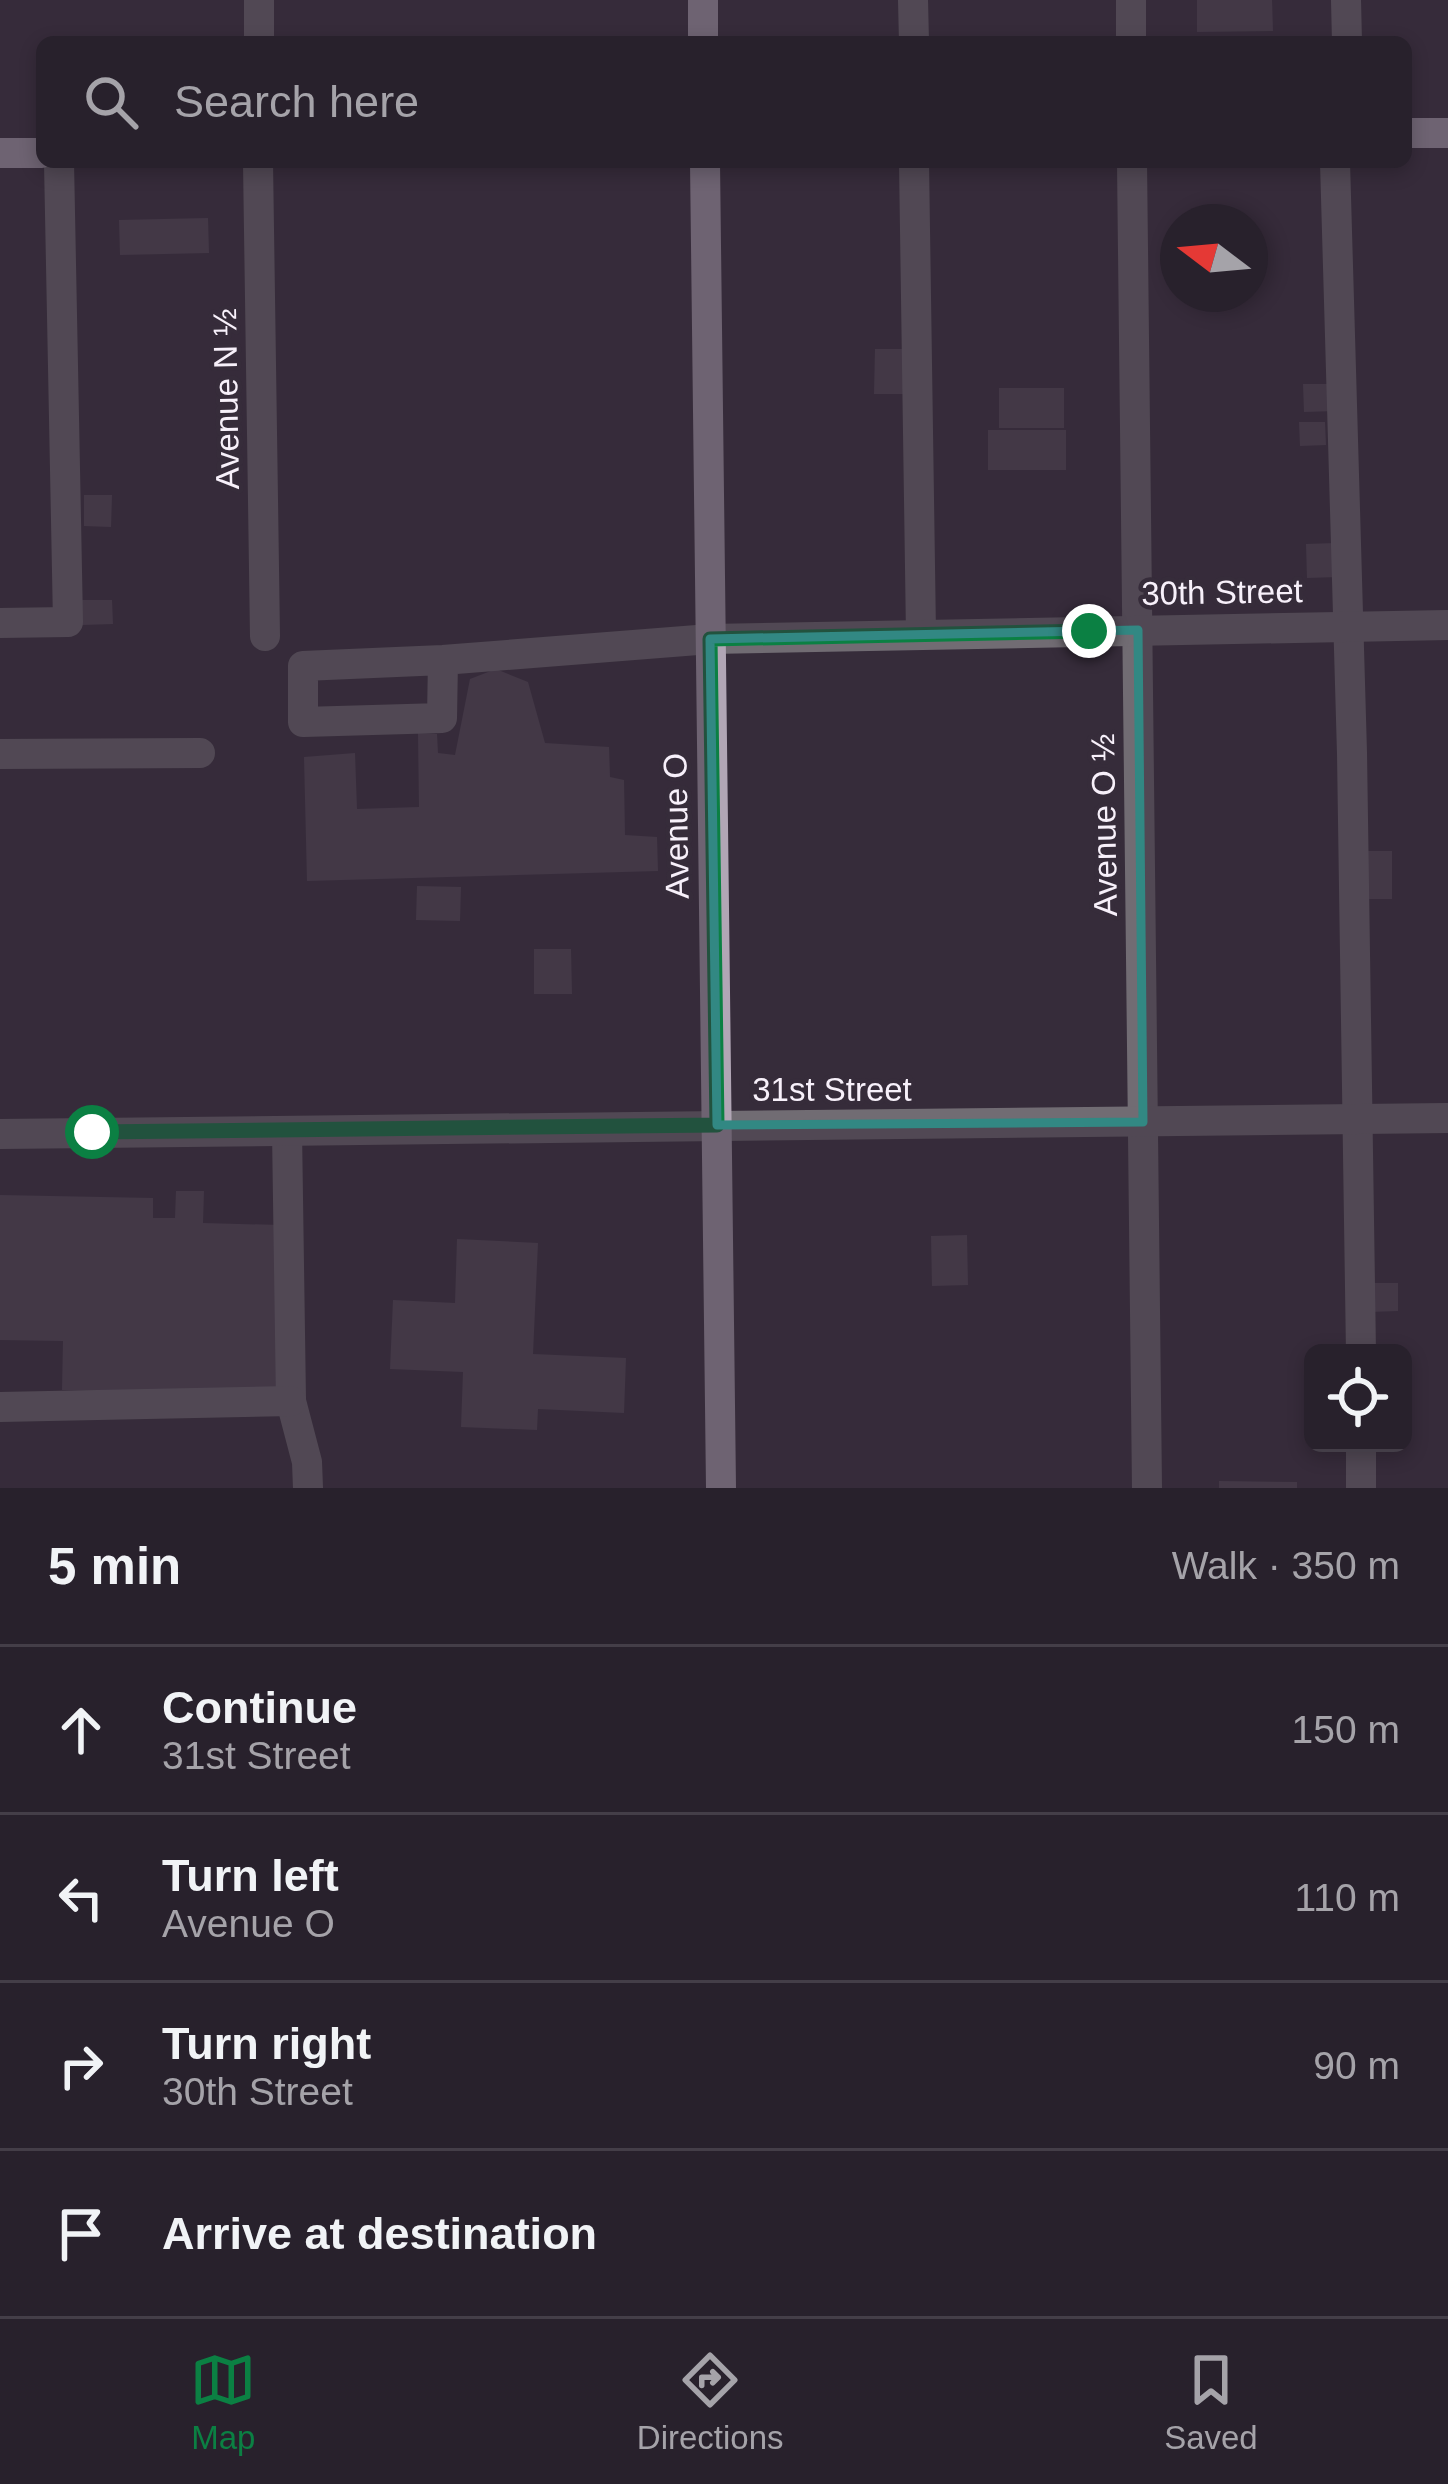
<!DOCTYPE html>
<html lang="en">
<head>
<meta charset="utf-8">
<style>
  body { margin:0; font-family:Arial,sans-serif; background:#302934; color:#f1f3f6 }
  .controls { position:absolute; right:36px; bottom:36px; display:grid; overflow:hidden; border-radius:18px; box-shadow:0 6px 18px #0003 }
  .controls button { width:108px; height:108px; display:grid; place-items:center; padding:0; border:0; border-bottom:3px solid #443e48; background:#28212c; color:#f1f3f6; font:60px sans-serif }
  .compass { position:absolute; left:1160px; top:204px; width:108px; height:108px; border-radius:50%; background:#28212c; box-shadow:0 6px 18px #0003; rotate:286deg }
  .stop { position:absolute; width:36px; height:36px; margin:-27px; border:9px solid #0b8043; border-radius:50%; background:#fff }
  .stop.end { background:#0b8043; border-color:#fff; box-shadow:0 3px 12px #0008 }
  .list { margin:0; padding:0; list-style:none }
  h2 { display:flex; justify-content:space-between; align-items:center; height:156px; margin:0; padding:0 48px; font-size:51px }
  h2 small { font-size:39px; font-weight:400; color:#a5a3a9 }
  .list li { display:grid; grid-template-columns:78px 1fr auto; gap:36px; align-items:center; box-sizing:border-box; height:168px; padding:0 48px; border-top:3px solid #443e48 }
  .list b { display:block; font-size:45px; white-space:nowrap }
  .list p { margin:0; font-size:39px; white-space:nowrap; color:#a5a3a9 }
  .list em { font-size:39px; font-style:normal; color:#a5a3a9 }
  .icon { flex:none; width:66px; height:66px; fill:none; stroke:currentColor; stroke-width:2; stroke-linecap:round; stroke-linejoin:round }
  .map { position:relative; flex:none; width:1448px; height:1488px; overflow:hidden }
  .search { position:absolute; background:#28212c; box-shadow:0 6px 18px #0003; left:36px; right:36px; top:36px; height:132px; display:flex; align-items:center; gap:30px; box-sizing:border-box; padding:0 42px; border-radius:18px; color:#a5a3a9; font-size:45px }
  .sheet { height:828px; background:#28212c }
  nav { display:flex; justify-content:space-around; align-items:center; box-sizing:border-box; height:168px; border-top:3px solid #443e48; background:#28212c; font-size:33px; color:#a5a3a9 }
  nav a { display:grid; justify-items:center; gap:6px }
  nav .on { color:#0b8043 }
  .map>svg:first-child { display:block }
  .building { fill:#524756 }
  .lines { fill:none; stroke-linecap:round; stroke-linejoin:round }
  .minor { stroke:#716c73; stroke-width:30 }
  .major { stroke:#b1a6b5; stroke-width:30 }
  .route { stroke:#0b8043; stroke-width:15 }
  .marked { fill:none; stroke:#328883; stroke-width:9; stroke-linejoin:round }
  .labels { text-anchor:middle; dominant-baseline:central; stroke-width:9; stroke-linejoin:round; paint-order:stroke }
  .street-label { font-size:33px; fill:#f7f0fa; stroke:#362c3a }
</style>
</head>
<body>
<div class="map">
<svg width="1448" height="1488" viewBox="0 0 1448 1488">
  <rect width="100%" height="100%" fill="#362c3a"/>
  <g class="building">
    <polygon points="1197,0 1272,0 1273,31 1197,32"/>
    <polygon points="208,218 209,253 120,255 119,220"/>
    <polygon points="875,349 906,349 906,394 874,394"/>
    <polygon points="1303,384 1335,384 1335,411 1304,412"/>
    <rect x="999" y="388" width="65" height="40"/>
    <polygon points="1299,422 1325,422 1326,445 1300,446"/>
    <rect x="988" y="430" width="78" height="40"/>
    <polygon points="84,495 112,495 111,527 84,526"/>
    <polygon points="1336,543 1337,577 1307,578 1306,544"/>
    <polygon points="82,600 112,600 113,624 82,625"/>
    <polygon points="496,669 528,682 545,743 609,747 610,777 624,780 625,835 657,837 658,871 307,881 304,757 355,753 357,809 419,807 418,733 437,734 438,753 455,755 470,679"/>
    <polygon points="1362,851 1392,851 1392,899 1363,899"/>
    <polygon points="417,886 461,887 460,921 416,920"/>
    <polygon points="534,949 571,949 572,994 534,994"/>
    <polygon points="176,1191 204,1191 203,1223 280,1225 276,1394 62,1390 63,1341 0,1340 0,1195 153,1198 153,1218 175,1218"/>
    <polygon points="967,1235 968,1285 932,1286 931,1236"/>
    <polygon points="457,1239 538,1243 533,1354 626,1358 624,1413 538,1409 537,1430 461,1427 463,1372 390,1369 393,1300 455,1303"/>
    <polygon points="1369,1283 1398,1283 1398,1311 1369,1312"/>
    <polygon points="1219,1481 1297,1482 1297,1488 1219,1488"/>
  </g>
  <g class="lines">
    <g class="minor">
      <polyline points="913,0 914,42"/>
      <polyline points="1131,0 1131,42"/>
      <polyline points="1346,0 1347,42"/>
      <polyline points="259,42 259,0"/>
      <polyline points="258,162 265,636"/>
      <polyline points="914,162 921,634"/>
      <polyline points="1132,162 1147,1488"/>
      <polyline points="1335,162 1352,753 1361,1353"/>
      <polyline points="0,623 68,622 59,162"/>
      <polyline points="443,660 442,718 303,722 303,666 443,660 710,639 1448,625"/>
      <polyline points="0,754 200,753"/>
      <polyline points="287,1131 291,1401 307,1462 308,1488"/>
      <polyline points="0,1134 1448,1118"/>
      <polyline points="0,1407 291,1401"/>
      <polyline points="1361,1488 1361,1443"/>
    </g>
    <g class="major">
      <polyline points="703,0 703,42"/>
      <polyline points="1406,133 1448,133"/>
      <polyline points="0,153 42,153"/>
      <polyline points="705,162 721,1488"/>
    </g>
  </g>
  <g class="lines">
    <polyline class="route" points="92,1132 717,1125 710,639 1089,631"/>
  </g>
  <path d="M0 0H1448V1488H0ZM1138 630 1143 1122 717 1125 710 639Z" fill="#362c3a" fill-opacity=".55" fill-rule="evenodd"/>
  <path class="marked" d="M1138 630 1143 1122 717 1125 710 639Z"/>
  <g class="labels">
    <g class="street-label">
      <text transform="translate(226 399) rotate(-91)">Avenue N ½</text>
      <text transform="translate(1222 592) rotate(-1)">30th Street</text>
      <text transform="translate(1104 825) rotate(-91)">Avenue O ½</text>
      <text transform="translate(676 826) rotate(-91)">Avenue O</text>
      <text x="832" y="1089">31st Street</text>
    </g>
  </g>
</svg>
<div class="controls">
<button><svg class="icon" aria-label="locate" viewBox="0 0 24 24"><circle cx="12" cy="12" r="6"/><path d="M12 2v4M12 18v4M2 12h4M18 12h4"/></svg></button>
</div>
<svg class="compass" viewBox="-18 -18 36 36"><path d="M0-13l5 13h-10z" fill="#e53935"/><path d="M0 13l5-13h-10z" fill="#a5a3a9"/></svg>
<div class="stop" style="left:92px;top:1132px"></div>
<div class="stop end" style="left:1089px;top:631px"></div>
<div class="search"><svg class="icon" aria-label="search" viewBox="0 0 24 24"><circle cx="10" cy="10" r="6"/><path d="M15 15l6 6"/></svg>Search here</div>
</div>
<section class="sheet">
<h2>5 min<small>Walk · 350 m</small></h2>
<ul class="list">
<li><svg class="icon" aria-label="ahead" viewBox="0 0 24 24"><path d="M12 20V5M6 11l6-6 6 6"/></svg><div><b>Continue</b><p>31st Street</p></div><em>150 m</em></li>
<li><svg class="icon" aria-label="left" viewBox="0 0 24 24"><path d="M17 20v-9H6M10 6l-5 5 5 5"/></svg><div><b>Turn left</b><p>Avenue O</p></div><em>110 m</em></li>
<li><svg class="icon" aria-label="right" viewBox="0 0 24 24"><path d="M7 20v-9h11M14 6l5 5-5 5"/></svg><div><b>Turn right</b><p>30th Street</p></div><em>90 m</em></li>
<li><svg class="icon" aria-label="arrive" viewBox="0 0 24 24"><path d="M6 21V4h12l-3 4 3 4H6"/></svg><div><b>Arrive at destination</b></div></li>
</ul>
</section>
<nav>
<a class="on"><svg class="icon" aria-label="map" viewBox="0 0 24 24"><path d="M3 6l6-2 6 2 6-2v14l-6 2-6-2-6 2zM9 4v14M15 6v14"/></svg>Map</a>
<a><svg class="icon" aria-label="directions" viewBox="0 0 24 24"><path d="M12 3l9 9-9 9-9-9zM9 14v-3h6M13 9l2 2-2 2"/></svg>Directions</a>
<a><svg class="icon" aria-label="saved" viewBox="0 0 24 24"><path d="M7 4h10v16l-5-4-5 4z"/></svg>Saved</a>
</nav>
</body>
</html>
